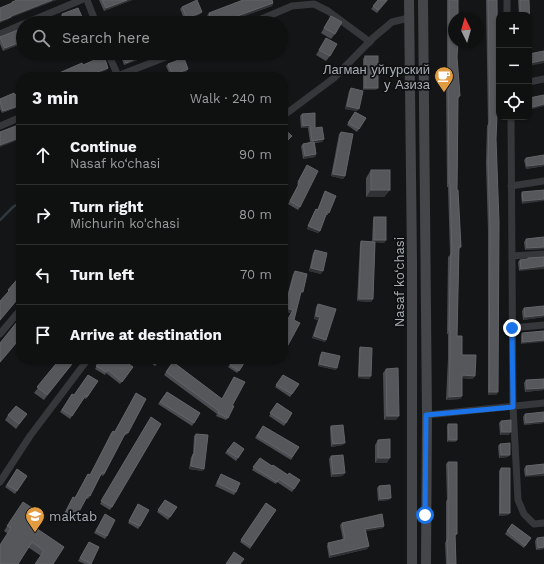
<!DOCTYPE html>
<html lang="en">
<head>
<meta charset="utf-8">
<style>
  body { margin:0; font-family:"Work Sans",sans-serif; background:#1d1e1e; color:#f1f3f6 }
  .controls { position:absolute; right:12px; top:12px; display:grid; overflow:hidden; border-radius:8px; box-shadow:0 1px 3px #0004 }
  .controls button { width:36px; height:36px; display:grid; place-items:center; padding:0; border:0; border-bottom:1px solid #2f3030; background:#0f1010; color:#f1f3f6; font:20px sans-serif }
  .compass { position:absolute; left:448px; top:12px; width:36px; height:36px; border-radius:50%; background:#0f1010; box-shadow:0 1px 3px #0004; rotate:355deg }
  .stop { position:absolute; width:12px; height:12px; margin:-9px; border:3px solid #1a73e8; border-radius:50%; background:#fff }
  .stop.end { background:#1a73e8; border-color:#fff; box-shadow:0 1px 4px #0008 }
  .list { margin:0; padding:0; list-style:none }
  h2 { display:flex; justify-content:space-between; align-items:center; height:52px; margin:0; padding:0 16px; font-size:17px }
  h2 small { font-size:13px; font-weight:400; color:#9b9d9f }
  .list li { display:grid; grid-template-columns:26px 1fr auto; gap:12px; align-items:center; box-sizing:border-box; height:60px; padding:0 16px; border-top:1px solid #2f3030 }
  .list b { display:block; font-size:15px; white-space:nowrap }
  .list p { margin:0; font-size:13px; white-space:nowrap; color:#9b9d9f }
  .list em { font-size:13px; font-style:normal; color:#9b9d9f }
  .icon { flex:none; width:22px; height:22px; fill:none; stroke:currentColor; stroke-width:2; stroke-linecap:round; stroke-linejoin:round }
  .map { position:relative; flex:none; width:544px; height:564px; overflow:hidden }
  .search { position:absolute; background:#0f1010; box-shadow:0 1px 3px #0004; left:16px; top:16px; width:272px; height:44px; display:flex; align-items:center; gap:10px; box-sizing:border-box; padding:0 14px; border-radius:22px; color:#9b9d9f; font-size:15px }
  .panel { position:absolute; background:#0f1010; box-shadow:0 1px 3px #0004; left:16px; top:72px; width:272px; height:292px; border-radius:16px }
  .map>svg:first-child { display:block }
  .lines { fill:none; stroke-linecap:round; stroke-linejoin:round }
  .stream { stroke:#2f383e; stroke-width:2.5 }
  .minor { stroke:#36373b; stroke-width:7 }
  .secondary { stroke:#44464a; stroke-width:10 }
  .wall { fill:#4b4c51 }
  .shaded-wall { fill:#313235 }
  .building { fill:#55575b; stroke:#626469 }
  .route { stroke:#1a73e8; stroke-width:5 }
  .labels { text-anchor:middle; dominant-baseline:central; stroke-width:3.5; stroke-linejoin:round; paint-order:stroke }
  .poi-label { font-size:13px; fill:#a7adb5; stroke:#0f1011; text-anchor:end }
  .street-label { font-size:13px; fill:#a7adb5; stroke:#0f1011 }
</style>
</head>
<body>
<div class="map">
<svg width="544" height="564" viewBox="0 0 544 564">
  <rect width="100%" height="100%" fill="#141516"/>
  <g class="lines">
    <polyline class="stream" points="0,220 13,207 21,202"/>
    <g class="minor">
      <polyline points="87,0 96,23"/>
      <polyline points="507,0 507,15"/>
      <polyline points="26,23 81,0"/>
      <polyline points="252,23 292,6 314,4 328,11 370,42"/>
      <polyline points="0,34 23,24"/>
      <polyline points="108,53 118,76"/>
      <polyline points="115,77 176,53"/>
      <polyline points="529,82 544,79"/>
      <polyline points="283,116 334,78 373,38 392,22 409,18"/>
      <polyline points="511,117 513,407 518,500 524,514 534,524 544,523"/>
      <polyline points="0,126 21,117"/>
      <polyline points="511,186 544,181"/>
      <polyline points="512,256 544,254"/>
      <polyline points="512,328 544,325"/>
      <polyline points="0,334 21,309"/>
      <polyline points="427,415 544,403"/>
      <polyline points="0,482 30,436 88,359"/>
    </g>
    <g class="secondary">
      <polyline points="409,0 412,262 412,564"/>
      <polyline points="423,0 427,415 426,564"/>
    </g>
  </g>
  <g class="wall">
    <polygon points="99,0 132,0 104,11"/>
    <polygon points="378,0 388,0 377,13 371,9"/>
    <polygon points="447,0 458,0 457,57 460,96 458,99 457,190 461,247 459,249 457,336 462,355 473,379 462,378 462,396 460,399 446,400 448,358 448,334 447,334 448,257 450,255 448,187 447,187 446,80 447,78"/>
    <polygon points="486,0 497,0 496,139 498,392 496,395 488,395 488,231 486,163 487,126 488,124"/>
    <polygon points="518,0 529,0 529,15 519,15"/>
    <polygon points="273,3 272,6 224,23 210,23 207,16 209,13"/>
    <polygon points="182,7 202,12 200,14 185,21 180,9"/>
    <polygon points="62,14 83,19 81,22 78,23 63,23 61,16"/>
    <polygon points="331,16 335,34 331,39 321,33"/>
    <polygon points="23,28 23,43 3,51 0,44 0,37"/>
    <polygon points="326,38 330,56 326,61 316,55"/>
    <polygon points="120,53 152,53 141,57 140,59 124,65 120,54"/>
    <polygon points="365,56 376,90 363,90 363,59"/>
    <polygon points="168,64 188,69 186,72 174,77 171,77 166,66"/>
    <polygon points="351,88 357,111 345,109 349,91"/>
    <polygon points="21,92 21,106 2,113 0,109 0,99 15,95"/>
    <polygon points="355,112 366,118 357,132 347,125"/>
    <polygon points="302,114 315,128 324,139 322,142 315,143 316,154 315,157 303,159 301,146 303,144 310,142 308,128 301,128 300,116"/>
    <polygon points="341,132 345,176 343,179 331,176 339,134"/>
    <polygon points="544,155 544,166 526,169 524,160 526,158"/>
    <polygon points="307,165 300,207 298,210 288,204 298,185 297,184"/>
    <polygon points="371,170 390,190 384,197 366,197 366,178"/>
    <polygon points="544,190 522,204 521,195 522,192"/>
    <polygon points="325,191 328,215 326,215 320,231 318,233 307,229 314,212 316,209 317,210 324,194"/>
    <polygon points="374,217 386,240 384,243 375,242 373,299 371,302 357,301 360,244 361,241 372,242 373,219"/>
    <polygon points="544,237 544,249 525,250 524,242 526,239"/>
    <polygon points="315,250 321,274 309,271 313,253"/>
    <polygon points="544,257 519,271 518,262 520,260 527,259 528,258"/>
    <polygon points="295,271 301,295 300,294 283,354 283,328 291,313 283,311 293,274"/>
    <polygon points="318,304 325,342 312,338 318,320 314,319 316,307"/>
    <polygon points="544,306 544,317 523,320 522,311 524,308"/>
    <polygon points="544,331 521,344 521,336 522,333"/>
    <polygon points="360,347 371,376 369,379 358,378 359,350"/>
    <polygon points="322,352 336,370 318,366 320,355"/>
    <polygon points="60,359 76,359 44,400 34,393"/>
    <polygon points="101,359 133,367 120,384 106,373 105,375 95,369"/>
    <polygon points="146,359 161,359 155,366"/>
    <polygon points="234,359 246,360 237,373 228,367"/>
    <polygon points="173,362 222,399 234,377 232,406 228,418 226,420 216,416 217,414 164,375"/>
    <polygon points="386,369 399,416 396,420 384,420 383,373"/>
    <polygon points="283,375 299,384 290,397 275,387"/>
    <polygon points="544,379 544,390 525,392 524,383 526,380"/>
    <polygon points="98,381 86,399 84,398 70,419 60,412 72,394 74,395"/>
    <polygon points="167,392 200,413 192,426 158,404"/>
    <polygon points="136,393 128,433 126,435 124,434 103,476 101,475 90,496 88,499 86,498 73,521 63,516 72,499 73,497 75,498 86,477 88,474 90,475 111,433 113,431 114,432"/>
    <polygon points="277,403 292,413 284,426 269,416"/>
    <polygon points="544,412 544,423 524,425 523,417 525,414"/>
    <polygon points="27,414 16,429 5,420 8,415"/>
    <polygon points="149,420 112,507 110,510 100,504"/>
    <polygon points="501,421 509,435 500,435 499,423"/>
    <polygon points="448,424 457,440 455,442 447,442 447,426"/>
    <polygon points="263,426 299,447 291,460 255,438"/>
    <polygon points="331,426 343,445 331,447 330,428"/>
    <polygon points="196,434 204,469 202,471 189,469 191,457 193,455 194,436"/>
    <polygon points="378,440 387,463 375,463 375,445"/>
    <polygon points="234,442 244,449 236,461 225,453"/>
    <polygon points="500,444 508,457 499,458 498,446"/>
    <polygon points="331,456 343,476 331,477 329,459"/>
    <polygon points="260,458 272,466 288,475 300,480 292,492 277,482 276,484 252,470"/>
    <polygon points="448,462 457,534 455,536 456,564 446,564 445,543 446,541 446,501 447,500 446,464"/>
    <polygon points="544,464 525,477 524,469 526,466"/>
    <polygon points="501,468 510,513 508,515 499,516 499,471"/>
    <polygon points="17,469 27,476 15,494 5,487"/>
    <polygon points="221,474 236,492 234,495 215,486"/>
    <polygon points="379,486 389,500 378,501 377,488"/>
    <polygon points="165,500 177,507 168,520 157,512"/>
    <polygon points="23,502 27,522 53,564 4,531"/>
    <polygon points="266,503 276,510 250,549 240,542"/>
    <polygon points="138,504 140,526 138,529 128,523"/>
    <polygon points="105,514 107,536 105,539 94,533"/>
    <polygon points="342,523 384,526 383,528 366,531 369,546 367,549 329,558 327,546 328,543 343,540 340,525"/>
    <polygon points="512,524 531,538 524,548 505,534"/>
    <polygon points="537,538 544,549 536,550 535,541"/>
    <polygon points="89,542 99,547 90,564 85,564 78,561"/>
  </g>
  <g class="shaded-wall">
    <polygon points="52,0 57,0 10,18 9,19 0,23 0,21 11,16"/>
    <polygon points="127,0 132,0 104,11 106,8"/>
    <polygon points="273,3 272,6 224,23 218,23"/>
    <polygon points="202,12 200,14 185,21 187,18"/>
    <polygon points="83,19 81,22 78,23 73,23"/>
    <polygon points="23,41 23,43 3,51 5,48"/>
    <polygon points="147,53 152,53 141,57 140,59 124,65 126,63"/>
    <polygon points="544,60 544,63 529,66 530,63"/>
    <polygon points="108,68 107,70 89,77 87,77 87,76"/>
    <polygon points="188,69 186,72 174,77 172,77 173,75"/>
    <polygon points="365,88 378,88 376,90 363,90"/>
    <polygon points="544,104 544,106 529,110 529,108"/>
    <polygon points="21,105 21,106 2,113 3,111"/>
    <polygon points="347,106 359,109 357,111 345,109"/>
    <polygon points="310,125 308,128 301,128 303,126"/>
    <polygon points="21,137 21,139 0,147 0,145"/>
    <polygon points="324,139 322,142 310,143 312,141"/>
    <polygon points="316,154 315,157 303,159 305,156"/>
    <polygon points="544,164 544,166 526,169 527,166"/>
    <polygon points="333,174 345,176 343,179 331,176"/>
    <polygon points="371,190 390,190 384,197 366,197"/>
    <polygon points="544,199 544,201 522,204 523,201"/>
    <polygon points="308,226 320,231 318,233 307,229"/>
    <polygon points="374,240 386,240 384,243 372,242"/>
    <polygon points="544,247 544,249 525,250 527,248"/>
    <polygon points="544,266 544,269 519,271 521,269"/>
    <polygon points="311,268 323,271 321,274 309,271"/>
    <polygon points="21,295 9,310 0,321 0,320"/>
    <polygon points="359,299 373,299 371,302 357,301"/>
    <polygon points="285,308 293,310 291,313 283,311"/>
    <polygon points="544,315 544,317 523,320 525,317"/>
    <polygon points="316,316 320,317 318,320 314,319"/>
    <polygon points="314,336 326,340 325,342 312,338"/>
    <polygon points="21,337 21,338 0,363 0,362"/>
    <polygon points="544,340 544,342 521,344 523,342"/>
    <polygon points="76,359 44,400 47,395"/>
    <polygon points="319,364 337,368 336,370 318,366"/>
    <polygon points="462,375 475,376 473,379 460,378"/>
    <polygon points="359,376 371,376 369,379 358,378"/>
    <polygon points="544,388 544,390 525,392 527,389"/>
    <polygon points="489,392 498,392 496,395 488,395"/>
    <polygon points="462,396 460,399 446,400 449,397"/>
    <polygon points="387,416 399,416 396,420 384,420"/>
    <polygon points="544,421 544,423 524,425 526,423"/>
    <polygon points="502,432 511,432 509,435 500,435"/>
    <polygon points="449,440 457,440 455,442 447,442"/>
    <polygon points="345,443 343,445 331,447 333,444"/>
    <polygon points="501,455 510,455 508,457 499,458"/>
    <polygon points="378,458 390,458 387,463 375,463"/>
    <polygon points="191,466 204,469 202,471 189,469"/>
    <polygon points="345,473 343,476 331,477 333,474"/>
    <polygon points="544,473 544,476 525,477 527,475"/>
    <polygon points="391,498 389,500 378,501 380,499"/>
    <polygon points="500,513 510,513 508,515 499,516"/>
    <polygon points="384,526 383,528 363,532 365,529"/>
    <polygon points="369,546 367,549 329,558 331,555"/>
    <polygon points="544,547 544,549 536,550 538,548"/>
  </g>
  <g class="building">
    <polygon points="17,0 52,0 11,16 11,17 0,21 0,8 12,3 12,2"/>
    <polygon points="102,0 127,0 106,8"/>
    <polygon points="197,0 202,12 187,18 182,7"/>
    <polygon points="243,0 272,0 273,3 218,23 212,23 209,13"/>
    <polygon points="378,0 387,0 378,10 373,6"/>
    <polygon points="449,0 458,0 458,18 454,18 454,42 458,42 457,57 460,96 458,96 457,190 458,190 461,247 459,247 457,336 462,336 462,355 476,355 475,376 462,375 462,396 449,397 450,355 450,331 449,331 450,276 451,254 452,254 450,184 449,184 448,77 449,77"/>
    <polygon points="488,0 497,0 498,115 497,115 496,139 499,222 498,392 489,392 490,229 488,161 489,123 490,123"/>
    <polygon points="520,0 529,0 530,31 529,31 529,15 520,15"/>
    <polygon points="78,8 83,19 73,23 66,23 62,14"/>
    <polygon points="331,16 342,22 335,34 324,28"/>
    <polygon points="23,28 23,41 5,48 0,37"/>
    <polygon points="326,38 337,44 330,56 319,50"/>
    <polygon points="544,51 544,60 530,63 529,54"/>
    <polygon points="122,53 147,53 141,55 142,56 126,63"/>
    <polygon points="104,56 108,68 87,76 87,77 50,77 82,63 83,65"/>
    <rect x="365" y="56" width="13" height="32"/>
    <polygon points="184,58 188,69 173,75 168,64"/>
    <polygon points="351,88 363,91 359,109 347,106"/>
    <polygon points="21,92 21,105 3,111 0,102 0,99 14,93 15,95"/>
    <polygon points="544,95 544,104 529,108 529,98"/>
    <polygon points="355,112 366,118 359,129 348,123"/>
    <polygon points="315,113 315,128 322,127 324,139 312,141 310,125 303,126 302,114"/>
    <polygon points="21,124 21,137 0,145 0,132"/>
    <polygon points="283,128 292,136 283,145"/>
    <polygon points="341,132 353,134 345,176 333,174"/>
    <polygon points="314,142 316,154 305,156 303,144"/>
    <polygon points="544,155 544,164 527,166 526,158"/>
    <polygon points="307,165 318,171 300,207 290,201 300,182 298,182"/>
    <rect x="371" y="170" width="19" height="20"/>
    <polygon points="544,190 544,199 523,201 522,192"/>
    <polygon points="325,191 336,196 329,213 327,212 320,231 308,226 316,209 318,210"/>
    <rect x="374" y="217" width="12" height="23"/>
    <polygon points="544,237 544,247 527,248 526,239"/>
    <polygon points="361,241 375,242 373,299 359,299"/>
    <polygon points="315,250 327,253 323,271 311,268"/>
    <polygon points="544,257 544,266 521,269 520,260 528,259 528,258"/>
    <polygon points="295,271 307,274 303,292 301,292 294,320 300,323 283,354 283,328 293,310 285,308"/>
    <polygon points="21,275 21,295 0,320 0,301 9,291 8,290"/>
    <polygon points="318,304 336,309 326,340 314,336 320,317 316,316"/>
    <polygon points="544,306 544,315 525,317 524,308"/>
    <polygon points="21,317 21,337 0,362 0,343"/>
    <polygon points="544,331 544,340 523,342 522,333"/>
    <polygon points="360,347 372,348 371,376 359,376"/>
    <polygon points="322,352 340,356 337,368 319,364"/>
    <polygon points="60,359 76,359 47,395 37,387"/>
    <polygon points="101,359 119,359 123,361 124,360 133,367 122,382 108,370 106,372 96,366"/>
    <polygon points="151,359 161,359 157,364"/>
    <polygon points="234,359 244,359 246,360 239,371 230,365"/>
    <polygon points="173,362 222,399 234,377 245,382 232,406 234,406 228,418 218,413 219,411 166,372"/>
    <polygon points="398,368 399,416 387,416 386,369"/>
    <polygon points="88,375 98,381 87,397 86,395 72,416 62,410 72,394 74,395"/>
    <polygon points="283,375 299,384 292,394 276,385"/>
    <polygon points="544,379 544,388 527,389 526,380"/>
    <polygon points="167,392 200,413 194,423 160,402"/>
    <polygon points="136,393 146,399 128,433 126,432 104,474 102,472 90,496 88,495 75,519 65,513 73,497 75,498 88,474 90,475 113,431 115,432"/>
    <polygon points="277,403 292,413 286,423 270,413"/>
    <polygon points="16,406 27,414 19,424 8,415"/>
    <polygon points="544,412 544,421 526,423 525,414"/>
    <polygon points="151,417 161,424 112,507 101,501"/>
    <polygon points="511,420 511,432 502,432 501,421"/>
    <polygon points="448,424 457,424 457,440 449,440"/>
    <polygon points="343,425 345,443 333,444 331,426"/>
    <polygon points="263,426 299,447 292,457 257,436"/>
    <polygon points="196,434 208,435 204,469 191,466 193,454 194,455"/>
    <polygon points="390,439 390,458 378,458 378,440"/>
    <polygon points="234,442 244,449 238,458 227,451"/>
    <polygon points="510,443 510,455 501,455 500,444"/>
    <polygon points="343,455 345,473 333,474 331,456"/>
    <polygon points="260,458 272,466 273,465 288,475 289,473 300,480 294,489 279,479 277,482 253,467"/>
    <polygon points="448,462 457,462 457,534 455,534 456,564 448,564 447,540 448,540 448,499 449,499"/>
    <polygon points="544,464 544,473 527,475 526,466"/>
    <polygon points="501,468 510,468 510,513 500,513"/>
    <polygon points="17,469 27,476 17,491 7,485"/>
    <polygon points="221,474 240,483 236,492 217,483"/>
    <polygon points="390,485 391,498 380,499 379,486"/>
    <polygon points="165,500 177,507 170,517 158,510"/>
    <polygon points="23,502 35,510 27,522 64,547 53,564 35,564 44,551 32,542 18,564 0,564 0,545 11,528 7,526"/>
    <polygon points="266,503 276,510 251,546 241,540"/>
    <polygon points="138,504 149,510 140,526 129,521"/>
    <polygon points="105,514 115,520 107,536 96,531"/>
    <polygon points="382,514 384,526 365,529 369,546 331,555 328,543 345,539 342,523"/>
    <polygon points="512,524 531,538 525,546 507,531"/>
    <polygon points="544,537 544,547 538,548 537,538"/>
    <polygon points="89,542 99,547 91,564 80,558"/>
    <polygon points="234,552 244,559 240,564 226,564"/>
  </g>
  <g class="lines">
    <polyline class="route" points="425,515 426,415 513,407 512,328"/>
  </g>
  <defs>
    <symbol id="cafe-pin" viewBox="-11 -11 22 30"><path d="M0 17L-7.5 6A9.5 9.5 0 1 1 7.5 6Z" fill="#e19b41" stroke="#0f1011"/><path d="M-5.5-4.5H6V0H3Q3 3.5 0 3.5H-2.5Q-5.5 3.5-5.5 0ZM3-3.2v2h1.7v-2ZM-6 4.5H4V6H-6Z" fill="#fff"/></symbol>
    <symbol id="school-pin" viewBox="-11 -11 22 30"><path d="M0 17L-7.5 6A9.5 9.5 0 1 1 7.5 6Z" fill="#e19b41" stroke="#0f1011"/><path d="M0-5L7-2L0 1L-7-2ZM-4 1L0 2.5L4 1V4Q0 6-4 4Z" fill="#fff"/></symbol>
  </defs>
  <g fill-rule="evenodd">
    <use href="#cafe-pin" x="433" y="65" width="22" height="30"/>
    <use href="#school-pin" x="24" y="505" width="22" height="30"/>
  </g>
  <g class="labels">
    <g class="poi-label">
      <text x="430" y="69">Лагман уйгурский<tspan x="430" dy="15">у Азиза</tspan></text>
      <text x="49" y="516" text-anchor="start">maktab</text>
    </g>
    <g class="street-label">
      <text transform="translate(399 282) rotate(-90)">Nasaf ko‘chasi</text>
    </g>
  </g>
</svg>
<div class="controls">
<button>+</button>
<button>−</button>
<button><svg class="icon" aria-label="locate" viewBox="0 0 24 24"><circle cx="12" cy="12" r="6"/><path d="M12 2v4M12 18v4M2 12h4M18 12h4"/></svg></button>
</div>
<svg class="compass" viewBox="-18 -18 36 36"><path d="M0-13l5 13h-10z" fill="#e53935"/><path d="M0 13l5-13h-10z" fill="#9b9d9f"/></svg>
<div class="stop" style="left:425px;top:515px"></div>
<div class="stop end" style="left:512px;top:328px"></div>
<div class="search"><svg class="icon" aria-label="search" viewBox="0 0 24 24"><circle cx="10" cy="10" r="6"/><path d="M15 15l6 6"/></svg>Search here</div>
<section class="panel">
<h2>3 min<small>Walk · 240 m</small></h2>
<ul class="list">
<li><svg class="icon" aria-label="ahead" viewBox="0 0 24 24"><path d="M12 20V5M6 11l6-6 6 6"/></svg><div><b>Continue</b><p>Nasaf ko‘chasi</p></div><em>90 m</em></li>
<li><svg class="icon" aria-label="right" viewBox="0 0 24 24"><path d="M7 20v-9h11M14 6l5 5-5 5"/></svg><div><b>Turn right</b><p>Michurin ko'chasi</p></div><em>80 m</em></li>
<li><svg class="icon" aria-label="left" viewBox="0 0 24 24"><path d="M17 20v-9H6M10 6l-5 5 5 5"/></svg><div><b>Turn left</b></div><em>70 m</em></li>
<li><svg class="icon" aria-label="arrive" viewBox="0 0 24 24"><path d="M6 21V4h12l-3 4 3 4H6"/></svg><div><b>Arrive at destination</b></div></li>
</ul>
</section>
</div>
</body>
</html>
